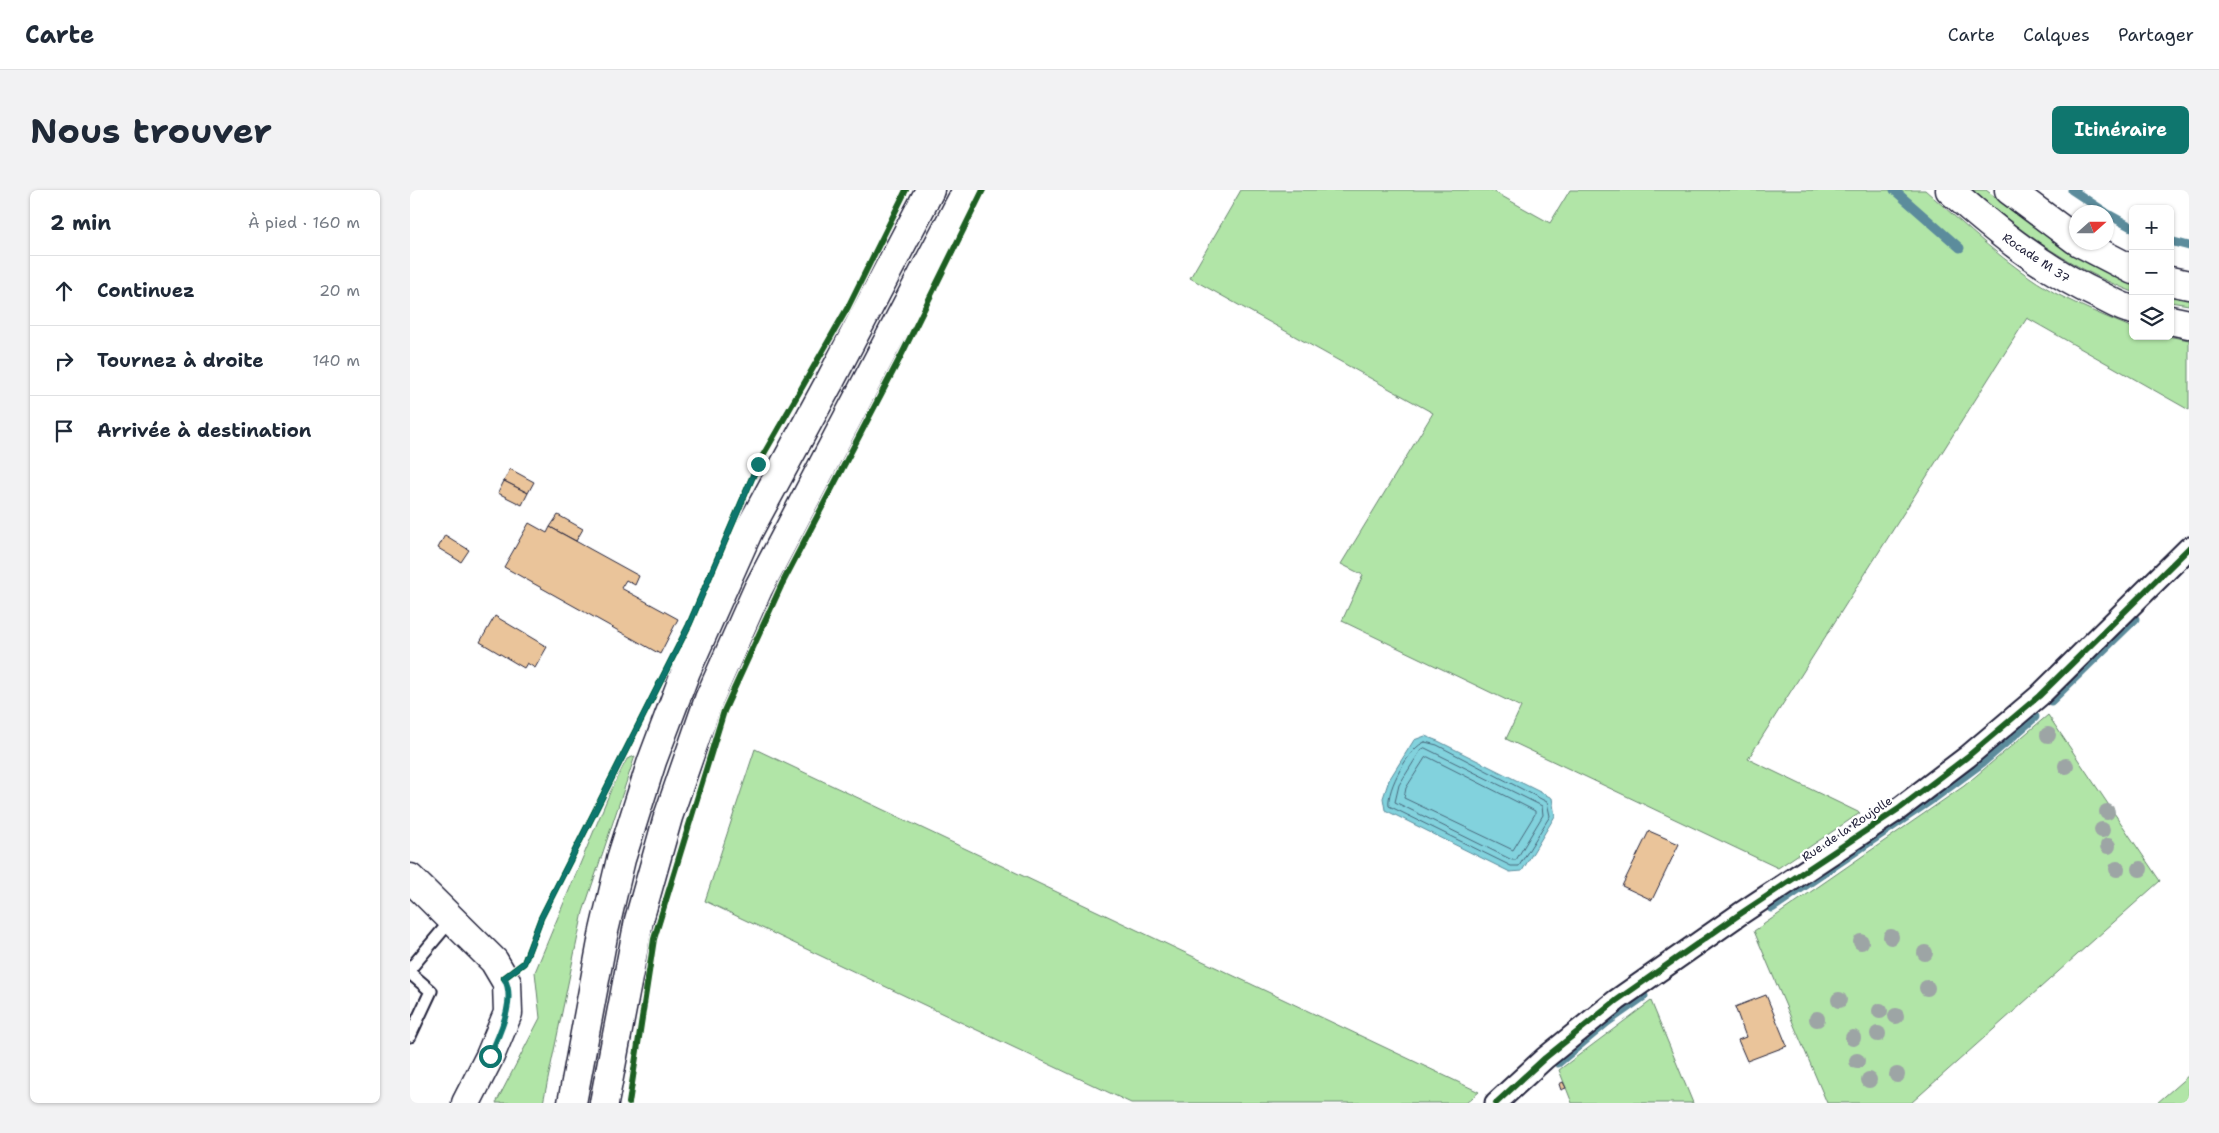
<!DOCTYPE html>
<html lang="fr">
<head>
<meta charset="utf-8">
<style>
  body { margin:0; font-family:"Shantell Sans",sans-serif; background:#f2f2f3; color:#1f2937 }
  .controls { position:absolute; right:15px; top:15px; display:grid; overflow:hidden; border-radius:8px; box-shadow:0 1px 4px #0004 }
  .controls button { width:45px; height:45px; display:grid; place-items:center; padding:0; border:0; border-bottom:1px solid #e0e1e3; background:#fff; color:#1f2937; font:25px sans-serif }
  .compass { position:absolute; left:1659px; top:15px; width:45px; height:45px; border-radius:50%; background:#fff; box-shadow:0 1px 4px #0004; rotate:69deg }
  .stop { position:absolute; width:15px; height:15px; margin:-11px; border:4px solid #0f766e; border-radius:50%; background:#fff }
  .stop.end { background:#0f766e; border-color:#fff; box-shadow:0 1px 5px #0008 }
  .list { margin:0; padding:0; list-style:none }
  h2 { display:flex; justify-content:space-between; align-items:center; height:65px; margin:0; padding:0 20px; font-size:21px }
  h2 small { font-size:16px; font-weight:400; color:#747a83 }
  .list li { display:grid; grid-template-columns:32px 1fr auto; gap:15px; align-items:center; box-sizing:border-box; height:70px; padding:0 20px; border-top:1px solid #e0e1e3 }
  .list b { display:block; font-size:19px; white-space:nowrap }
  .list em { font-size:16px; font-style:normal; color:#747a83 }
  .icon { flex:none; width:28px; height:28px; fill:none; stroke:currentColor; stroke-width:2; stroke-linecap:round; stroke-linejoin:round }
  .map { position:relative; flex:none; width:1779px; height:913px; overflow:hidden; border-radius:8px }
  header { display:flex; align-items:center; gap:30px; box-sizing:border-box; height:70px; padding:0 25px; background:#fff; border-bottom:1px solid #e0e1e3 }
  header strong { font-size:24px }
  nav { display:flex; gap:28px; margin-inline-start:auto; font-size:18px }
  .intro { display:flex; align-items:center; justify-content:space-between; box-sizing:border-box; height:120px; padding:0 30px }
  h1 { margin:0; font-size:35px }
  .button { padding:12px 22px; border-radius:8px; background:#0f766e; color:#fff; font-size:18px; font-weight:700 }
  main { display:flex; gap:30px; padding:0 30px }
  aside { flex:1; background:#fff; border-radius:8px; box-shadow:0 1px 4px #0004 }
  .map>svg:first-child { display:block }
  .green { fill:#b1e5a7; stroke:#6a8471 }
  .water { fill:#82d2dd; stroke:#5c8c9c }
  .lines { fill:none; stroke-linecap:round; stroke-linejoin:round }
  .shore { stroke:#48687c; stroke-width:1 }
  .stream { stroke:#5c8c9c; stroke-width:9 }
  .building { fill:#eac49a; stroke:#22223b }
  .lane-casing { stroke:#22223b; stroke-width:15 }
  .street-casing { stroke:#22223b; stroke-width:25 }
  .secondary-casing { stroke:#22223b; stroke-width:31 }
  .primary-casing { stroke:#22223b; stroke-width:31 }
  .highway-casing { stroke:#22223b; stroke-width:31 }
  .lane { stroke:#fff; stroke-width:11 }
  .street { stroke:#fff; stroke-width:21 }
  .secondary { stroke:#fff; stroke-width:28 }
  .primary { stroke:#fff; stroke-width:28 }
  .highway { stroke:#fff; stroke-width:28 }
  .cycleway-casing { stroke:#fff; stroke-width:9 }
  .cycleway { stroke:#1b5e20; stroke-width:6 }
  .tree { fill:#9da5a5 }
  .route { stroke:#0f766e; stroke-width:6 }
  .labels { text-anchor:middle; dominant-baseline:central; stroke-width:4.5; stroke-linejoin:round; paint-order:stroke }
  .street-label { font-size:12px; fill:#22223b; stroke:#fff }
</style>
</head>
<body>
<header>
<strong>Carte</strong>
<nav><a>Carte</a><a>Calques</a><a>Partager</a></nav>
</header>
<div class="intro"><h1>Nous trouver</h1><a class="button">Itinéraire</a></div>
<main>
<aside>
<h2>2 min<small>À pied · 160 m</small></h2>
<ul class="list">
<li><svg class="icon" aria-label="ahead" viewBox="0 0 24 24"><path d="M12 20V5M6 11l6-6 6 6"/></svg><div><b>Continuez</b></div><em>20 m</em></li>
<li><svg class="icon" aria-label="right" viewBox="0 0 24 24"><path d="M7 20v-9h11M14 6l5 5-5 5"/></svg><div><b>Tournez à droite</b></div><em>140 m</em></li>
<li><svg class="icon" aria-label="arrive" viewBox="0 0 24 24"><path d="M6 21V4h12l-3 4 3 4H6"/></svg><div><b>Arrivée à destination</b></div></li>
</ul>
</aside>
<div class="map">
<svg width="1779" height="913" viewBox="0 0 1779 913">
  <rect width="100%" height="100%" fill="#fff"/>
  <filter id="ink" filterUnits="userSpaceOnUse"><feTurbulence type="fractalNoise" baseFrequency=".02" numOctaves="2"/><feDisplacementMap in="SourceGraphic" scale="10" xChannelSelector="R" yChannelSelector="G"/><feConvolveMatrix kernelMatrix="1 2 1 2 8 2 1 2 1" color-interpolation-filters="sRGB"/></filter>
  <g filter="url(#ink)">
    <g class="green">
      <path d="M831 0H1081L1140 33 1160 0H1515C1556 36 1597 76 1645 103 1670 116 1696 127 1723 138V146H1757L1779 150V220L1617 128 1338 569 1450 623 1368 678 1096 549 1111 517 932 431 953 385 931 374 1023 223 780 88Z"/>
      <path d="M1562 0H1576L1629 41 1679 74 1723 94V102C1659 77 1614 44 1562 0Z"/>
      <polygon points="1760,104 1779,107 1779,115 1760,112"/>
      <polygon points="1638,525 1750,691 1501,913 1417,913 1344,741 1554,596"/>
      <polygon points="345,559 1069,902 1056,913 721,913 295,711"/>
      <polygon points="225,566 173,722 133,913 86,913 130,828 125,782 203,595 217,569"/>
      <polygon points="1241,811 1283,913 1162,913 1149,880"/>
      <polygon points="1779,885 1779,913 1747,913"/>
    </g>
    <polygon class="water" points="1015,546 1028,551 1142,608 1145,626 1112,681 1100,682 975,620 973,608 979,590 1004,550"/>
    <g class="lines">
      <g class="shore">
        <path d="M1015 552 1027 555 1137 612 1140 626 1109 676H1101L979 616C976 600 1000 556 1015 552Z"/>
        <polygon points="1015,558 1132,616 1133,625 1106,670 1102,670 985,612 989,595 1011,560"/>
        <polygon points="1018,567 1125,621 1125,624 1103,660 994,608 996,598 1015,568"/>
      </g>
      <g class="stream">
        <polyline points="1484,0 1550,58"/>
        <polyline points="1662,0 1695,22"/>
        <polyline points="1696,23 1723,38"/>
        <polyline points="1760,51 1779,56"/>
        <polyline points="1641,511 1725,429"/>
        <polyline points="1362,718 1524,608 1573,572 1625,527"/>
        <polyline points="1148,873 1197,832 1234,806"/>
      </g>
    </g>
    <g class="building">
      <polygon points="100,279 124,292 118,303 94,291"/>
      <polygon points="94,291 118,303 112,315 88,303"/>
      <polygon points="148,325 173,339 166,351 140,337"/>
      <polygon points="119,333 137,343 140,337 229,386 225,395 216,390 211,398 268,429 250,464 94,377"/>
      <polygon points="35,345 59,360 51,372 28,358"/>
      <polygon points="85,426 137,457 125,478 117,473 114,478 70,452"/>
      <polygon points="1239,641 1269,654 1242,710 1212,696"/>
      <polygon points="1356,805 1377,856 1337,871 1328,850 1336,847 1325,817"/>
      <polygon points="1153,892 1156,898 1151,900 1149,894"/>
    </g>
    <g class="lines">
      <defs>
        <g id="lane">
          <polyline points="0,779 42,729"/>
          <polyline points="0,783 21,801 0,846"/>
        </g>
        <polyline id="street" points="1086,913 1135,868 1207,810 1330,724 1490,618 1557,567 1629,506 1779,358"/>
        <polyline id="secondary" points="0,688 84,771 97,793 98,823 80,866 56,913"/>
        <g id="primary">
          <polyline points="162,913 194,741 211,669 242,571 276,481 338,342 420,191 520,0"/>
          <polyline points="194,913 229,730 258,627 299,509 348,399 557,0"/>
        </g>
        <g id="highway">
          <path d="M1540 0C1586 41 1634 80 1691 106 1701 111 1712 118 1723 120"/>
          <polyline points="1599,0 1666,50"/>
          <polyline points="1669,52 1723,80"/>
          <polyline points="1760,91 1779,95"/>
          <polyline points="1760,130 1779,134"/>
        </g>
      </defs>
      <use href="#lane" class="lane-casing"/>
      <use href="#street" class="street-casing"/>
      <use href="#secondary" class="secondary-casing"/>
      <use href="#primary" class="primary-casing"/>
      <use href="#highway" class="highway-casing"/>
      <use href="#lane" class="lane"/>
      <use href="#street" class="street"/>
      <use href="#secondary" class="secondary"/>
      <use href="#primary" class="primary"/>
      <use href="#highway" class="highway"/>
      <defs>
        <g id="cycleway">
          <polyline points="94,788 114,773 131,728 279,435 348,274 438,117 496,0"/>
          <polyline points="219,913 244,749 314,521 372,394 491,166 573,0"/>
          <polyline points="1086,913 1135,868 1207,810 1330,724 1490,618 1557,567 1629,506 1779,358"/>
        </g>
      </defs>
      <use href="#cycleway" class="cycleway-casing"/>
      <use href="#cycleway" class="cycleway"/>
    </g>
    <g class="tree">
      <circle cx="1638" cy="545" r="8"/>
      <circle cx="1656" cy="576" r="8"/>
      <circle cx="1697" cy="622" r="8"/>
      <circle cx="1692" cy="640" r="8"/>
      <circle cx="1698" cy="656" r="8"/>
      <circle cx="1707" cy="679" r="8"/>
      <circle cx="1730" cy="679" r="8"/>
      <circle cx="1481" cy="747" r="8"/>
      <circle cx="1451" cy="752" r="8"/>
      <circle cx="1515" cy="763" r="8"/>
      <circle cx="1517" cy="798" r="8"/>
      <circle cx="1429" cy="810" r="8"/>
      <circle cx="1470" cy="821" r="8"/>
      <circle cx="1486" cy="826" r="8"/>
      <circle cx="1407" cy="829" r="8"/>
      <circle cx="1468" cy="844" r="8"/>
      <circle cx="1443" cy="848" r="8"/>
      <circle cx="1447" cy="871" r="8"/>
      <circle cx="1487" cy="885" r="8"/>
      <circle cx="1459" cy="890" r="8"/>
    </g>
  </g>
  <g class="lines" filter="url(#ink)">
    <path class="route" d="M80 866C89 844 107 810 94 788L114 773 131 728 279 435 348 274"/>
  </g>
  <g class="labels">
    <g class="street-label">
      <text transform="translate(1626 68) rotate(34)">Rocade M 37</text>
      <text transform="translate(1437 639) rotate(-34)">Rue de la Roujolle</text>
    </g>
  </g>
</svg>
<div class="controls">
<button>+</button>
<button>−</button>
<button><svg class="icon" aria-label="layers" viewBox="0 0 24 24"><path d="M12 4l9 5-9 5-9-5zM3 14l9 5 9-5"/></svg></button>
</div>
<svg class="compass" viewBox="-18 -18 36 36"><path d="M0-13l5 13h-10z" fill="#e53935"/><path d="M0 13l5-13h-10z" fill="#747a83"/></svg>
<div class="stop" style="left:80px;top:866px"></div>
<div class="stop end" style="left:348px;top:274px"></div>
</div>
</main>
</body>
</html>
